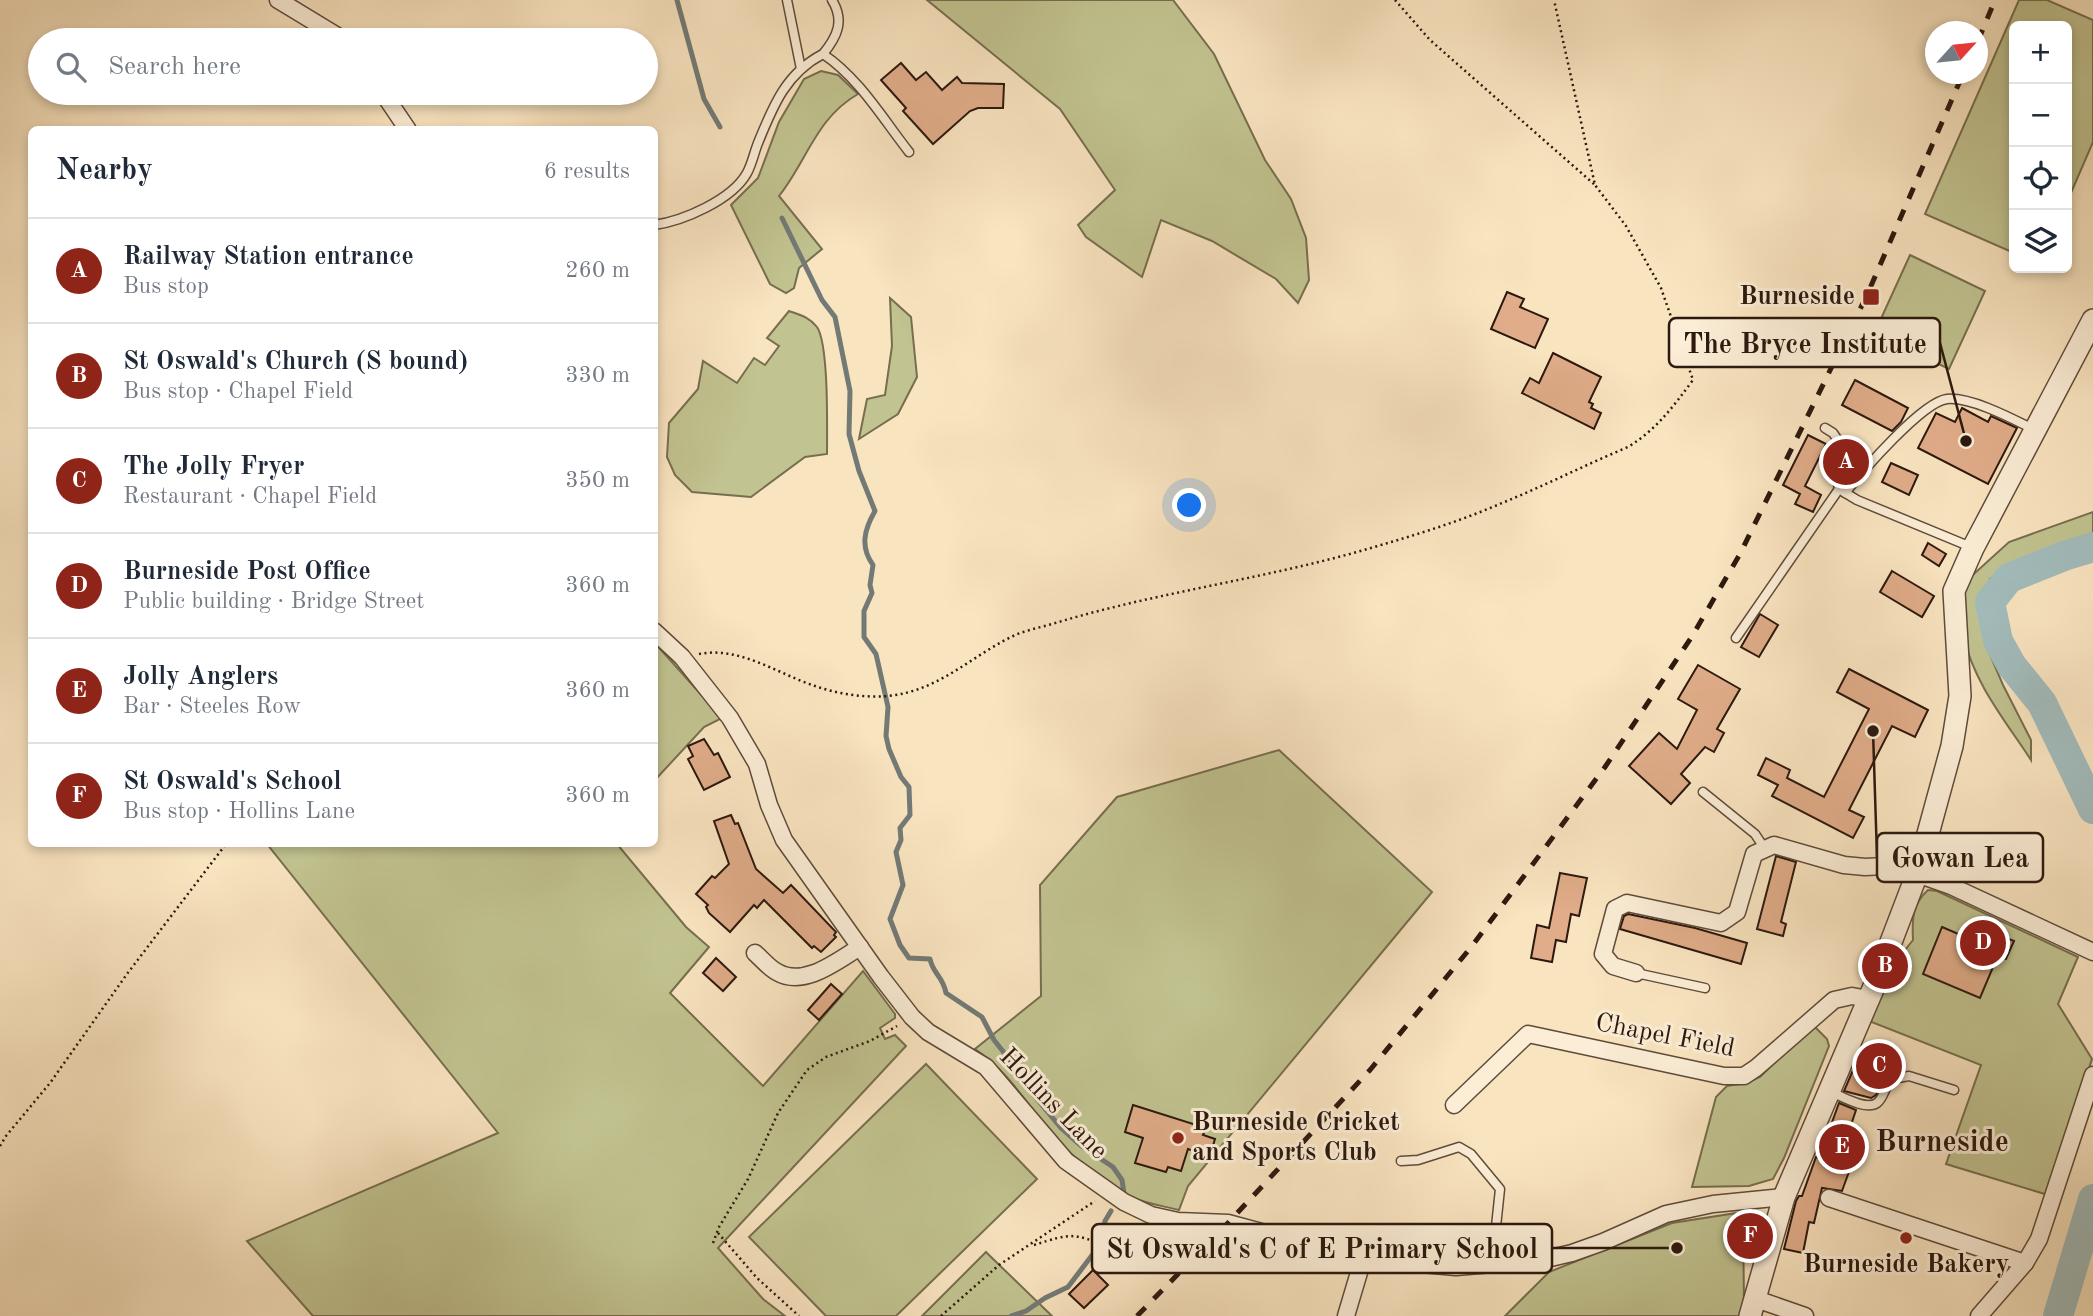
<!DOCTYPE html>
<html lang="en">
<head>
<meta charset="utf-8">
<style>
  body { margin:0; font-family:"Old Standard TT",serif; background:#f2f2f3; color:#1f2937 }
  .controls { position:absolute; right:21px; top:21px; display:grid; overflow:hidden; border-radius:10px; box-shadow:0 4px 10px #0003 }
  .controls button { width:63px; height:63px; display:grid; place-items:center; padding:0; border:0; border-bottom:2px solid #e0e1e3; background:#fff; color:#1f2937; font:35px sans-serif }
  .compass { position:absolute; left:1925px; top:21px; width:63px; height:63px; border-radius:50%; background:#fff; box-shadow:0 4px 10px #0003; rotate:63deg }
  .you { position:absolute; left:1190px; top:506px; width:24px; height:24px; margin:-18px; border:5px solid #fff; border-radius:50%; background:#1a73e8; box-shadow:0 0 0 10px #1a73e833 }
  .badge { display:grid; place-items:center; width:46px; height:46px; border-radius:50%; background:#8f2418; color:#fff; font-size:23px; font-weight:700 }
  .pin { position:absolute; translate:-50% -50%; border:4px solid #fff; box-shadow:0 2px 7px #0006 }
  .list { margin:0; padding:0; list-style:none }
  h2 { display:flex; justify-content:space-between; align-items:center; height:91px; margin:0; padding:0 28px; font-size:30px }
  h2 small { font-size:23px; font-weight:400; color:#747a83 }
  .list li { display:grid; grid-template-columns:46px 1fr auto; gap:21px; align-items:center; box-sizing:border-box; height:105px; padding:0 28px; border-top:2px solid #e0e1e3 }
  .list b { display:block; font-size:26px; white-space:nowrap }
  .list p { margin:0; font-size:23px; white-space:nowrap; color:#747a83 }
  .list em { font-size:23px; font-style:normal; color:#747a83 }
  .icon { flex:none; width:38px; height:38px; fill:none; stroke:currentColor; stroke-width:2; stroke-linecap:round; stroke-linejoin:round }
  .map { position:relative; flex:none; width:2093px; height:1316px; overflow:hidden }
  .search { position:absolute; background:#fff; box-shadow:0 4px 10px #0003; left:28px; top:28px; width:630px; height:77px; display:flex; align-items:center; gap:18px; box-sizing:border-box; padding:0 24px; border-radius:38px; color:#747a83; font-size:26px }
  .panel { position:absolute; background:#fff; box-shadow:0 4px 10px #0003; left:28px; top:126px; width:630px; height:721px; border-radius:10px }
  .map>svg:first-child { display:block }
  .green { fill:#c1c390; stroke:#766e4f; stroke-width:2 }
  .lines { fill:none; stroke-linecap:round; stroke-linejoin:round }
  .stream { stroke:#737a76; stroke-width:5 }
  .river { stroke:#a2bcbc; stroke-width:30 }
  .building { fill:#e0ac89; stroke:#2c180e; stroke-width:2 }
  .service-casing { stroke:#5f4b3a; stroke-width:11 }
  .minor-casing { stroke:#5f4b3a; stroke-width:19 }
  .tertiary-casing { stroke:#5f4b3a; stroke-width:24 }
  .path { stroke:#2c180e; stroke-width:2.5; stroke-dasharray:2 3.5; stroke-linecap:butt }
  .service { stroke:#fbedd6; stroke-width:8 }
  .minor { stroke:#fbedd6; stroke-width:16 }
  .tertiary { stroke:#fbedd6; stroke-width:21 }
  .rail { stroke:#2c180e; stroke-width:5; stroke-dasharray:12 12; stroke-linecap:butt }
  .poi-dot { fill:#8f2418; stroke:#fbedd6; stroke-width:2.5 }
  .labels { text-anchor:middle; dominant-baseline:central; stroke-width:6; stroke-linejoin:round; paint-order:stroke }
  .poi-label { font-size:26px; font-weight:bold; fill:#2c180e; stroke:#fbedd6; text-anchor:end }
  .street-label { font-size:26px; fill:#2c180e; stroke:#fbedd6 }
  .quarter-label { font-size:30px; font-weight:bold; fill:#2c180e; stroke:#fbedd6 }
  .leader { fill:none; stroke:#2c180e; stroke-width:2.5 }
  .callout-dot { fill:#2c180e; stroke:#fbedd6; stroke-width:2.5 }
  .callout { fill:#fbedd6; stroke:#2c180e; stroke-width:2.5 }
  .callout-label { font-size:28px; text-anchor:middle; font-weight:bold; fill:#2c180e }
</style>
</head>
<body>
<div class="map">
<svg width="2093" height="1316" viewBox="0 0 2093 1316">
  <rect width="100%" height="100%" fill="#f9e4c0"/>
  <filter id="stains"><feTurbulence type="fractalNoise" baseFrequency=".00286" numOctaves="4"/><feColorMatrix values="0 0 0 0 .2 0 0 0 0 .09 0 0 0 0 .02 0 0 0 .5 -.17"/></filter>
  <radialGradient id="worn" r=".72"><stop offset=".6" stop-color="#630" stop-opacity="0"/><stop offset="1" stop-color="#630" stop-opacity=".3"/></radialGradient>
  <g class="green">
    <polygon points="927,0 1173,0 1214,54 1265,160 1291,199 1306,238 1309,280 1298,303 1276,279 1212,241 1161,220 1142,277 1086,237 1078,225 1115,190 1060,109"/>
    <polygon points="2019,0 2047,0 2093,20 2093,142 2067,202 2067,26 2014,26 2014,253 1925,214"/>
    <path d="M821 71 838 75 858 94C816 118 807 161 779 196L822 249 799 268 794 288 786 293 770 284 731 205 758 178 779 122 804 79Z"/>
    <polygon points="1910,255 1985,291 1949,369 1874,334"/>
    <polygon points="890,298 911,317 917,377 898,414 859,439 867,399 885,395 892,346"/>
    <path d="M789 311C800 315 809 317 817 327 829 345 827 429 827 454L805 457 751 497 692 492 675 475 667 457 669 423 698 389 703 361 737 383 754 358 765 365 779 346 767 338Z"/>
    <path d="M2093 512V538L2044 550 1990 579 1985 596V643L2003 685 2031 740V760C2007 723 1973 682 1964 637 1961 620 1965 600 1965 582L2009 542Z"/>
    <polygon points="654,642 722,718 704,727 655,780"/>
    <path d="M1279 750 1432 892 1188 1186 1179 1210C1164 1206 1146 1204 1132 1197 1108 1185 1077 1161 1058 1141 1030 1110 1011 1073 975 1049L1041 996 1040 885 1117 797Z"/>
    <polygon points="267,844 617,844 686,927 709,947 670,993 763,1086 863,971 895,1014 895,1018 880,1028 885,1039 895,1035 906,1046 718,1248 763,1299 785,1316 313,1316 247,1241 498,1133"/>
    <path d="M1928 890 1937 891 2078 957 2058 1004 2092 1059 2048 1195 1946 1164 1981 1065 1869 1021 1897 960 1913 940C1912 921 1912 904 1928 890Z"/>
    <polygon points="1813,1025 1827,1039 1829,1046 1784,1158 1773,1179 1749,1186 1692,1187 1716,1097 1727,1086 1746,1083 1760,1077"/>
    <polygon points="926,1064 1037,1179 896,1316 826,1316 749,1237"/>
    <polygon points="1743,1212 1744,1305 1740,1316 1505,1316 1549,1272 1672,1223"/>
    <polygon points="986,1252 990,1256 1052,1316 922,1316"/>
  </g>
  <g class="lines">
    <g class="stream">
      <polyline points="677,0 704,99 720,127"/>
      <path d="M782 218 822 300 835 317 850 391 849 434 859 471 875 511C864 530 860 547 873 565L870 585 872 593 864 611V637L876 654 888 707 886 736 889 749 901 777 909 787 910 815 900 828 901 840 896 852 903 885 890 919 900 945 909 958 930 959C933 974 943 976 946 993L982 1017 994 1040 1028 1083 1032 1093 1061 1128 1080 1145 1113 1167 1122 1180 1124 1193"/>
      <polyline points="1101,1239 1105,1221 1111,1211"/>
      <polyline points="1011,1316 1026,1311 1045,1298 1068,1287 1096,1250"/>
    </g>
    <g class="river">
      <polyline points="2093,547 2064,556 2009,578 1990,602 1998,641 2012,666 2042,703 2093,809"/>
      <polyline points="2058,1316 2093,1199"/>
    </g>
  </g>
  <g class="building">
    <polygon points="901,63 916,80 926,72 942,90 957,77 962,83 1004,84 1003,108 978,108 970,111 933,144 903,111 906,108 881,80"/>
    <polygon points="1507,292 1524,299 1520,307 1548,319 1535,348 1491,329"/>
    <polygon points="1553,353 1601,377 1589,402 1593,404 1591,408 1601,413 1594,429 1522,393 1530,378 1539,383"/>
    <polygon points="1855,380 1908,408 1901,422 1892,431 1842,405"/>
    <polygon points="1962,408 1988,422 1991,416 2017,428 1988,484 1918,448 1936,413 1955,422"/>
    <polygon points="1808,435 1826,444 1805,486 1821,495 1813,512 1795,504 1800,494 1783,485"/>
    <polygon points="1891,463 1918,475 1909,495 1882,482"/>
    <polygon points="1928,543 1946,554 1939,566 1922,555"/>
    <polygon points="1892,571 1934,596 1922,617 1880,592"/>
    <polygon points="1760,614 1778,625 1759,657 1741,647"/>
    <polygon points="1698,665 1740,689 1717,729 1724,733 1714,752 1705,747 1681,774 1690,783 1671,804 1629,766 1659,733 1677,749 1697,710 1678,699"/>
    <polygon points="1849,669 1928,710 1915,737 1892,726 1849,810 1864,817 1853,838 1772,796 1778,785 1758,775 1766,758 1790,770 1787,778 1824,797 1869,709 1837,692"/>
    <polygon points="704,739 714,755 718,753 730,777 704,790 688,759 693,756 688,746"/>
    <polygon points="731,815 735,824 738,823 756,869 783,893 791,885 836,932 834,935 836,937 821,952 814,946 812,948 764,900 757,908 754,905 730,932 709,913 706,907 708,905 696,894 712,876 715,878 729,864 714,821"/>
    <polygon points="1776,856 1796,862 1781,922 1786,924 1783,936 1757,929"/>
    <polygon points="1560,873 1587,878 1579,916 1571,914 1566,942 1556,940 1552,962 1531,958 1537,925 1549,928"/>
    <polygon points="1628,914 1695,928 1747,943 1741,964 1620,929 1624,916"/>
    <polygon points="1942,927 1970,939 1973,931 1992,939 1994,933 2014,941 2006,959 1998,955 1980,998 1923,974"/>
    <polygon points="716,958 736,977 723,991 703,973"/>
    <polygon points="831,984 842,994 819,1020 808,1010"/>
    <polygon points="1859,1056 1884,1066 1878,1080 1882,1082 1876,1095 1871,1098 1844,1091"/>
    <polygon points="1839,1103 1856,1110 1849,1131 1864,1137 1853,1170 1850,1169 1842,1191 1822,1188 1814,1223 1809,1222 1803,1253 1784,1249 1796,1201 1799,1196 1802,1196 1816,1157 1819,1158"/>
    <polygon points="1133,1105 1206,1128 1203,1135 1215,1139 1210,1156 1188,1149 1181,1171 1168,1167 1166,1172 1135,1163 1143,1138 1125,1132"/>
    <polygon points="1093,1270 1108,1285 1084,1308 1069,1294"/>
  </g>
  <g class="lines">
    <defs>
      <g id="service">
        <polyline points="787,0 801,69"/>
        <path d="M823 54C837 37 845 21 832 0"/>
        <path d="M654 225C683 221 732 200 747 173 752 164 754 153 758 143 773 106 786 73 823 54 859 78 883 119 909 152"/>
        <polyline points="1825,428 1833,433 1842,446 1835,469 1839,489 1857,500 1971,547"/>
        <path d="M1845 493C1862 472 1922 402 1947 399 1971 397 2011 418 2033 429"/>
        <polyline points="1736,638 1839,489"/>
        <polyline points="1703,792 1755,834 1765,849"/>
        <polyline points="1636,973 1705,988"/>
        <path d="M1829 1091C1841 1096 1866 1111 1877 1103 1884 1098 1885 1085 1892 1079L1909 1076 1954 1090"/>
        <polyline points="1401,1161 1418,1160 1459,1147 1471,1154 1500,1189 1492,1264"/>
      </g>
      <g id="minor">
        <polyline points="278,0 344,40"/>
        <polyline points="383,93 408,130"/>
        <polyline points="654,631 682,657 730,718 757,764 769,805 784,840 881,977 912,1017 928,1032 986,1067 1066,1161 1124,1202 1151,1215 1178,1221 1228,1223 1363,1259 1456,1267 1542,1260 1572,1253 1603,1242 1666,1214 1713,1204 1784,1197"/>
        <path d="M755 953C762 959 769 968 777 972 804 988 837 961 860 947"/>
        <polyline points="1636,973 1613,966 1603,954 1615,909 1627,903 1721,923 1737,912 1754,854 1774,845 1844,865 1865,867 1885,866 1917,874 1951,886 2093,952"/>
        <polyline points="1454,1105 1528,1034 1724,1076 1744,1076 1756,1068 1834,1000 1852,996 1868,999"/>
        <polyline points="1829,1198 2025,1263"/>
        <polyline points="1756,1299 1805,1316"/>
        <polyline points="1346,1316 1363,1259"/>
        <polyline points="1979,1316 2025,1263 2039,1239 2093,1075"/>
      </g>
      <polyline id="tertiary" points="1750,1316 1784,1197 1873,989 1917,874 1952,746 1960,696 1954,591 1973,548 2093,320"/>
    </defs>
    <use href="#service" class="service-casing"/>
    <use href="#minor" class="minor-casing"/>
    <use href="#tertiary" class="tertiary-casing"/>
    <g class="path">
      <polyline points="1395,0 1430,40 1595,185"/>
      <path d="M699 654C740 646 778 674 815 686 838 694 864 698 888 696 938 691 969 658 1011 637 1023 631 1038 628 1052 624 1160 591 1273 578 1381 545 1422 533 1463 520 1502 503 1544 486 1585 465 1628 447 1657 429 1672 408 1693 380L1661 288 1626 226 1595 185 1554 0"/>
      <polyline points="0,1146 6,1136 50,1083 127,974 226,844"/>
      <polyline points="718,1233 757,1278 799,1316"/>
      <polyline points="713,1243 719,1227 748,1179 778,1113 807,1070 826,1057 870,1041 897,1026"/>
      <path d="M1034 1245C1072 1233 1071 1233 1108 1246L1116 1242 1127 1223"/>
      <polyline points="941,1316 999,1265 1095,1201"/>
    </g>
    <use href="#service" class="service"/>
    <use href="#minor" class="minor"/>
    <use href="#tertiary" class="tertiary"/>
    <g class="rail">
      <polyline points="1978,41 1995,0"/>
      <polyline points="1137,1316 1228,1223 1370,1070 1472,946 1605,767 1691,638 1740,554 1867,295 1963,74"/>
    </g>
  </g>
  <g class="poi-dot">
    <rect x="1862" y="288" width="18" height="18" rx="3.5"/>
    <circle cx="1178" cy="1138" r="7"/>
    <circle cx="1906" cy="1238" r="7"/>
  </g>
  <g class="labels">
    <g class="poi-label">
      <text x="1855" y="297">Burneside</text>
      <text x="1192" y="1123" text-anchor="start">Burneside Cricket<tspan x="1192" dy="30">and Sports Club</tspan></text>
      <text x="1906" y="1265" text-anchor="middle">Burneside Bakery</text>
    </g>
    <g class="street-label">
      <text transform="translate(1665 1036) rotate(11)">Chapel Field</text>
      <text transform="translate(1053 1104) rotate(46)">Hollins Lane</text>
    </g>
    <g class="quarter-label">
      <text x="1942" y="1143">Burneside</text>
    </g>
  </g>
  <path class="leader" d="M1966 441L1940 343M1873 731L1877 857M1677 1248L1552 1248"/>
  <g class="callout-dot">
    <circle cx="1966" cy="441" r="7"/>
    <circle cx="1873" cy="731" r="7"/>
    <circle cx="1677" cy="1248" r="7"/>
  </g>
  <g class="callout">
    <rect x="1669" y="318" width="271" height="49" rx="7"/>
    <rect x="1877" y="833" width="166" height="49" rx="7"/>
    <rect x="1092" y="1224" width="460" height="49" rx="7"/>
  </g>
  <g class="callout-label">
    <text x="1805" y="353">The Bryce Institute</text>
    <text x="1960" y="867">Gowan Lea</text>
    <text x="1322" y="1258">St Oswald's C of E Primary School</text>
  </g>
  <rect width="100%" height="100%" filter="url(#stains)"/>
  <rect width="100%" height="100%" fill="url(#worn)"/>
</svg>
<div class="controls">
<button>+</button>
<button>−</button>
<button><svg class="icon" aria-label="locate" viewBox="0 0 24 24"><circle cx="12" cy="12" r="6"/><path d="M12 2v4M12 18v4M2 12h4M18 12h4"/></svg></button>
<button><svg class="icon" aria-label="layers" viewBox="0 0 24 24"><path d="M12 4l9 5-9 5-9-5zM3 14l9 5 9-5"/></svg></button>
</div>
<svg class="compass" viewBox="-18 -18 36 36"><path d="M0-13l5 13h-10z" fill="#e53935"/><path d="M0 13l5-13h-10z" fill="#747a83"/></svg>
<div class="you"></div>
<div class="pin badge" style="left:1846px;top:462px">A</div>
<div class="pin badge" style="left:1885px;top:966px">B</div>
<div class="pin badge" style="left:1879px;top:1066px">C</div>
<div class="pin badge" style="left:1983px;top:943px">D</div>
<div class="pin badge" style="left:1842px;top:1147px">E</div>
<div class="pin badge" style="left:1750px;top:1236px">F</div>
<div class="search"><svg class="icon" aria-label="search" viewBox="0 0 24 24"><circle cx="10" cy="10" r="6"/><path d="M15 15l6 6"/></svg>Search here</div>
<section class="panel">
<h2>Nearby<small>6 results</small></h2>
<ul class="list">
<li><span class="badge">A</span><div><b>Railway Station entrance</b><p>Bus stop</p></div><em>260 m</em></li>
<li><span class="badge">B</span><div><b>St Oswald's Church (S bound)</b><p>Bus stop · Chapel Field</p></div><em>330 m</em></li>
<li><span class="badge">C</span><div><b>The Jolly Fryer</b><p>Restaurant · Chapel Field</p></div><em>350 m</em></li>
<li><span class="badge">D</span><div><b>Burneside Post Office</b><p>Public building · Bridge Street</p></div><em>360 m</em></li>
<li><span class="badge">E</span><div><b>Jolly Anglers</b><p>Bar · Steeles Row</p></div><em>360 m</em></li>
<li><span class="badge">F</span><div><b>St Oswald's School</b><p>Bus stop · Hollins Lane</p></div><em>360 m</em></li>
</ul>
</section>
</div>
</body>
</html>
